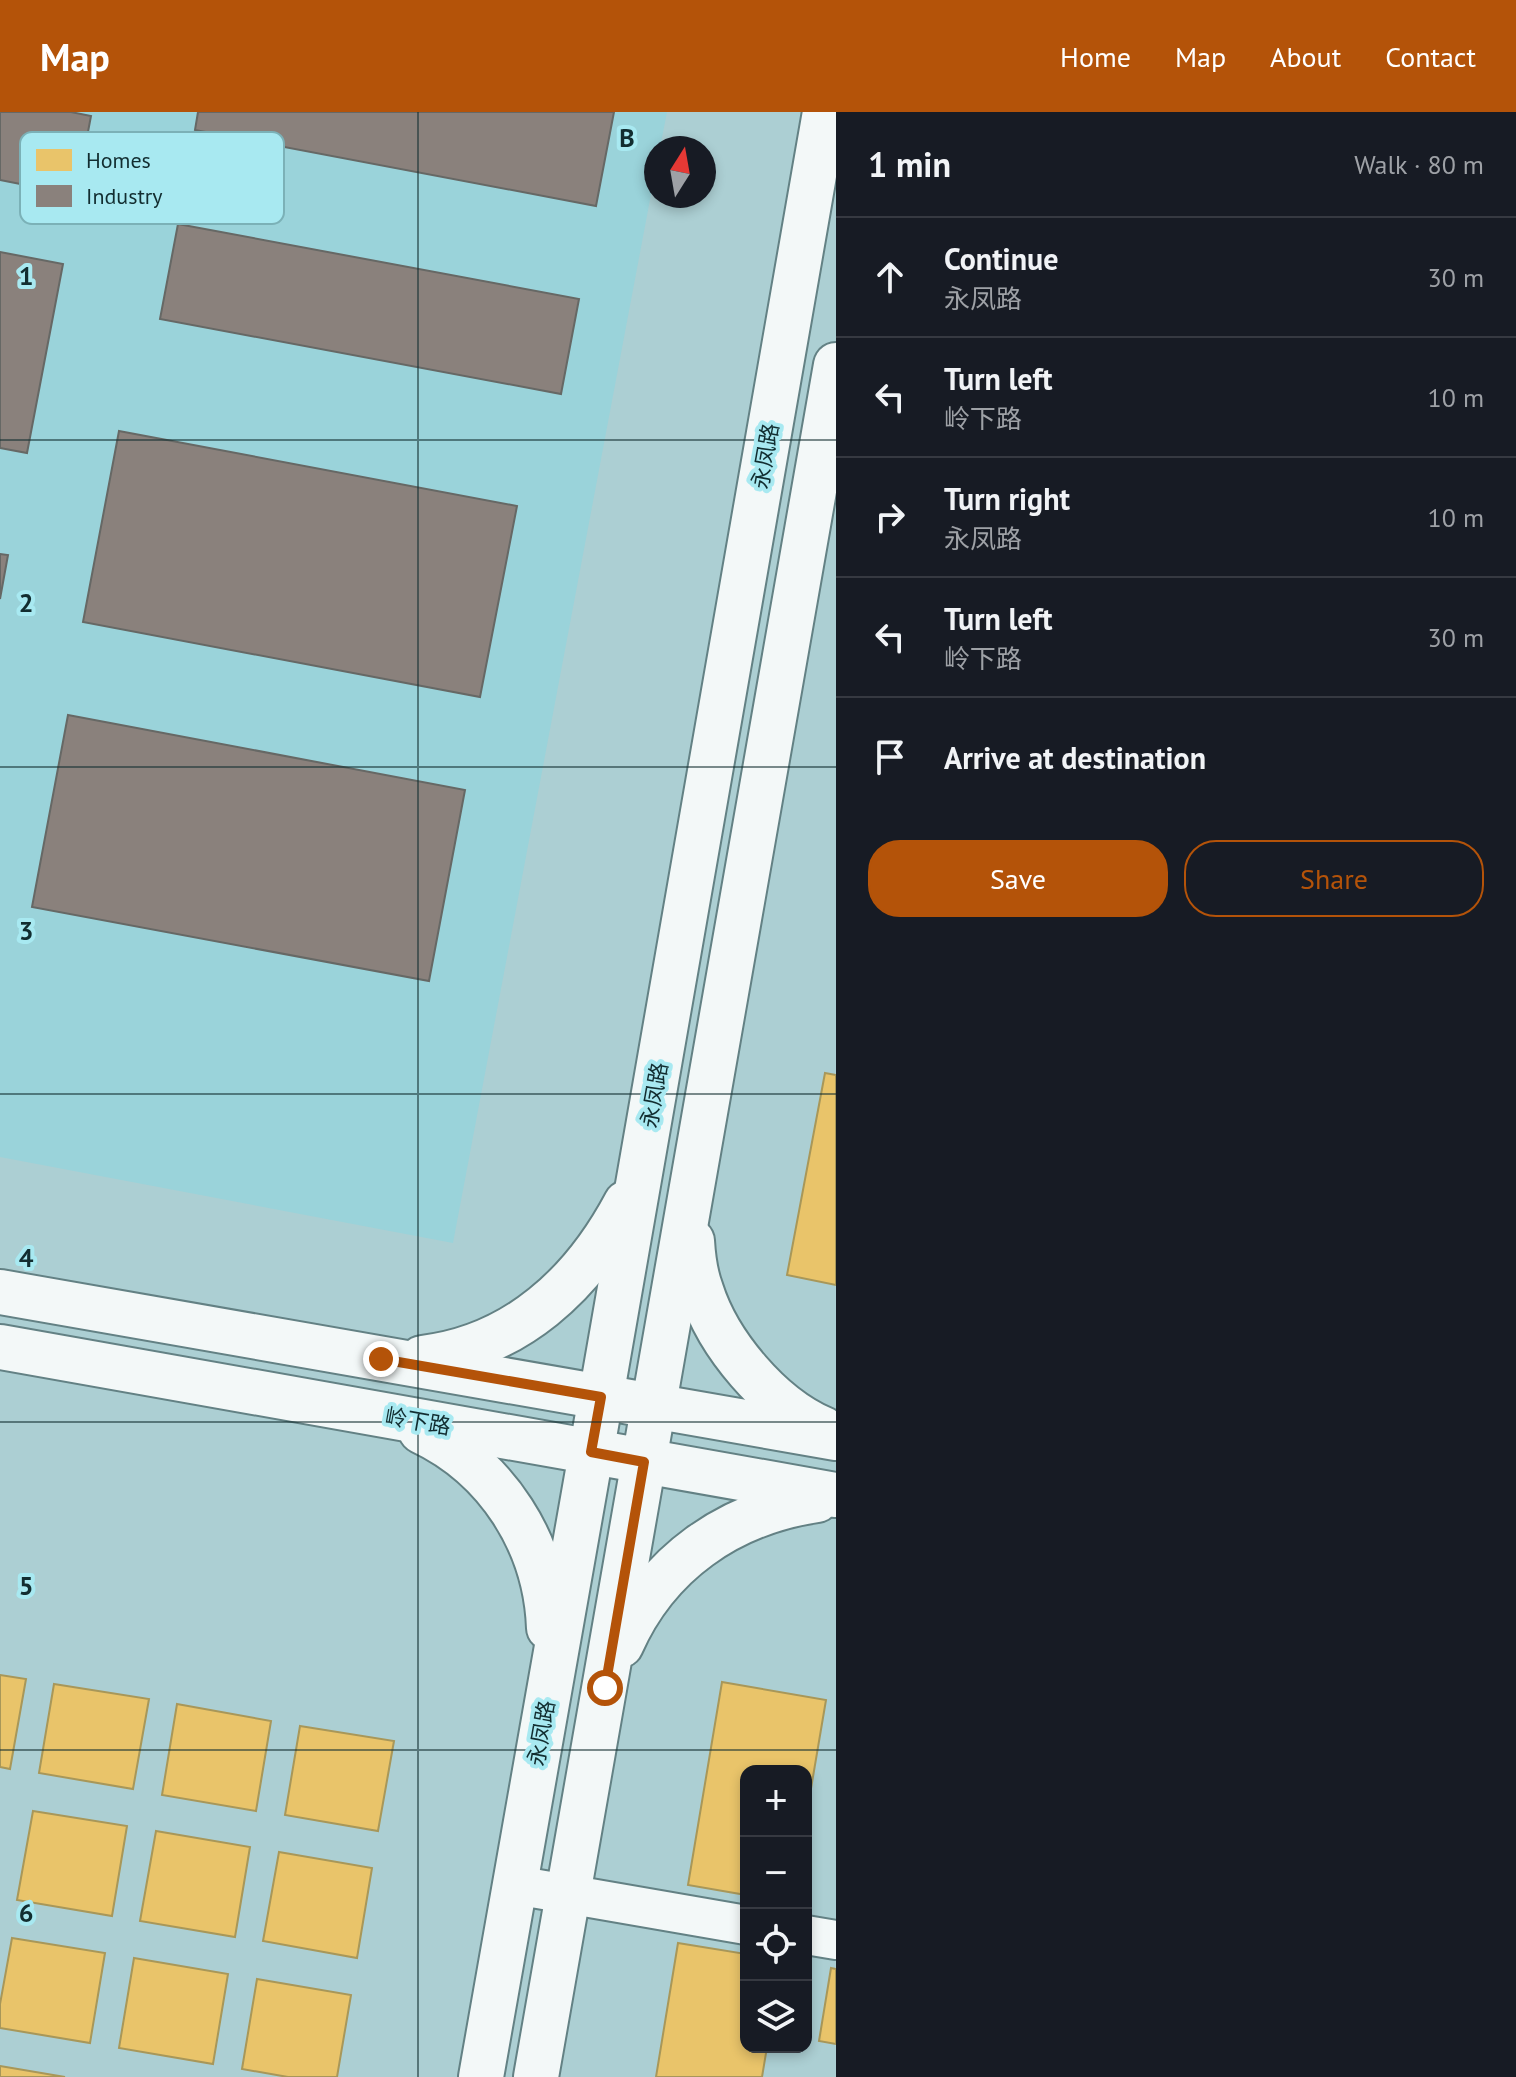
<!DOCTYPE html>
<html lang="en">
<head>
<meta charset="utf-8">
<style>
  body { margin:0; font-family:"PT Sans","Noto Sans SC",sans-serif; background:#20242c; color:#f1f3f6 }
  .controls { position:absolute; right:24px; bottom:24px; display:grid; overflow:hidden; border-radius:16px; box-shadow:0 4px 12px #0003 }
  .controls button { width:72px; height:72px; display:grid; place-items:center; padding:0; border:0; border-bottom:2px solid #363941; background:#171b24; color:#f1f3f6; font:40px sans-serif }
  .compass { position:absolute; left:644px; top:24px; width:72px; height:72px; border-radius:50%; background:#171b24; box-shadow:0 4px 12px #0003; rotate:11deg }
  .stop { position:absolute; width:24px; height:24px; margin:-18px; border:6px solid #b45309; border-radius:50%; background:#fff }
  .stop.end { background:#b45309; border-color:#fff; box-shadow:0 2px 8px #0008 }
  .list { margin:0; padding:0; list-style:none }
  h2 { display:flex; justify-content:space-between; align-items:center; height:104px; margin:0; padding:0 32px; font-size:34px }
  h2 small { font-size:26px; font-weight:400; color:#9ea1a6 }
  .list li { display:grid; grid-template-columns:52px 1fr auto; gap:24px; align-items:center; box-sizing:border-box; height:120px; padding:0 32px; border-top:2px solid #363941 }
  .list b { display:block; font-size:30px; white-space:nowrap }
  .list p { margin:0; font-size:26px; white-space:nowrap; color:#9ea1a6 }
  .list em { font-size:26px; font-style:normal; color:#9ea1a6 }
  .actions { display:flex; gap:16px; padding:24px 32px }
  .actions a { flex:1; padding:18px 0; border:2px solid #b45309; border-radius:32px; text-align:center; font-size:28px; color:#b45309 }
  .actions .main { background:#b45309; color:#fff }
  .icon { flex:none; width:44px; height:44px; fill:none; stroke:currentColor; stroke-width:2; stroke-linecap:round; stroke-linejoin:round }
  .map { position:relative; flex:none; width:836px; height:1965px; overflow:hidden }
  header { display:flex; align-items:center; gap:48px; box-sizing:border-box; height:112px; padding:0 40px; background:#b45309; color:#fff }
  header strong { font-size:38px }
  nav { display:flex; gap:44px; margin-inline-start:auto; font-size:28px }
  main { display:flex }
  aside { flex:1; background:#171b24 }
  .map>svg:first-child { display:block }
  .built { fill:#9ad3da }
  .homes { fill:#e9c46a; stroke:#a89759; stroke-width:2 }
  .industry { fill:#8a817c; stroke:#666865; stroke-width:2 }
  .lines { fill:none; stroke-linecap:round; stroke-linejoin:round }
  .minor-casing { stroke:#638184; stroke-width:42 }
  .tertiary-casing { stroke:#638184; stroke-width:48 }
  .minor { stroke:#f3f8f8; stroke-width:38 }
  .tertiary { stroke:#f3f8f8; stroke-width:44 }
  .route { stroke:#b45309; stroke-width:10 }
  .grid { fill:none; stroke:#122d30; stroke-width:2; stroke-opacity:0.55 }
  .labels { text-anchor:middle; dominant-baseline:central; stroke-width:8; stroke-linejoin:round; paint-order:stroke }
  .street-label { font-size:22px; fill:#122d30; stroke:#a8e9f1 }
  .key { fill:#a8e9f1; stroke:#7bb1b7; stroke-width:2 }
  .key-label { font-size:22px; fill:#122d30 }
  .grid-label { font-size:26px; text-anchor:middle; font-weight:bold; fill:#122d30; stroke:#a8e9f1; stroke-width:8; stroke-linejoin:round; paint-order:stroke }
</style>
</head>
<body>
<header>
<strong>Map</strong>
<nav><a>Home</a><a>Map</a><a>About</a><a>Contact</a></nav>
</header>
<main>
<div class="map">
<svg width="836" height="1965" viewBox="0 0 836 1965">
  <rect width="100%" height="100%" fill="#accfd3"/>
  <polygon class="built" points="0,0 667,0 660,36 656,36 656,56 453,1131 0,1045"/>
  <g class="homes">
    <polygon points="825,961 836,963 836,1173 787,1163"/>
    <polygon points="0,1563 26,1567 10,1657 0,1655"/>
    <polygon points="722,1570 826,1588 806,1706 806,1659 746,1659 746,1783 688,1773"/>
    <polygon points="54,1572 149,1587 133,1677 39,1661"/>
    <polygon points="177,1592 271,1609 256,1699 162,1683"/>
    <polygon points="300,1614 394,1629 378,1719 285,1703"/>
    <polygon points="33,1699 127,1714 112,1804 17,1788"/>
    <polygon points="156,1719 250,1735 235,1825 140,1809"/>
    <polygon points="279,1740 372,1756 357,1846 263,1829"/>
    <polygon points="12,1826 105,1841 90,1931 0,1916 0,1892"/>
    <polygon points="678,1831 746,1842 746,1935 767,1935 762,1965 656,1965"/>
    <polygon points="134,1846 228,1862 213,1952 119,1936"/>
    <polygon points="831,1856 836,1857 836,1932 819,1929"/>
    <polygon points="257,1867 351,1883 337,1965 288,1965 242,1957"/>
    <polygon points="0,1954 65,1965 0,1965"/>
  </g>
  <g class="industry">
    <polygon points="0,0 71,0 91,4 76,83 0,68"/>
    <polygon points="198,0 614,0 596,94 195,18"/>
    <polygon points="178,112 579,187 561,282 160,207"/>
    <polygon points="0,140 63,152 27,341 0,336"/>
    <polygon points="119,319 517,394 480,585 83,510"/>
    <polygon points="0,442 8,443 0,487"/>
    <polygon points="68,603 465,678 429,869 32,795"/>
  </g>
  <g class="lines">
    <defs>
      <g id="minor">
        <polyline points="515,1773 746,1813"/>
        <polyline points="806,1823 836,1828"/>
      </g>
      <g id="tertiary">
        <path d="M692 1129C693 1146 695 1162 701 1178 718 1232 770 1294 823 1317"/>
        <polyline points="0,1180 836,1326"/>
        <polyline points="0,1235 836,1383"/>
        <path d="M422 1246C516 1235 583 1172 626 1091"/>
        <path d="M421 1319C497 1355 546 1431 549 1516"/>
        <path d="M621 1533C657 1451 729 1401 817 1388"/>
        <polyline points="481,1965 601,1285 825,0"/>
        <polyline points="536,1965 836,253"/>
      </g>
    </defs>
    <use href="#minor" class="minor-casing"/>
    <use href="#tertiary" class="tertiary-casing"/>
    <use href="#minor" class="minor"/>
    <use href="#tertiary" class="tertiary"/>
  </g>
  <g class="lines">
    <polyline class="route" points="381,1247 601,1285 591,1340 644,1350 605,1576"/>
  </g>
  <path class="grid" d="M418 0V1965M0 328H836M0 655H836M0 982H836M0 1310H836M0 1638H836"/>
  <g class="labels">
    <g class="street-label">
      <text transform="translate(765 344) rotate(-80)">永凤路</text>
      <text transform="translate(654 983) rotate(-80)">永凤路</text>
      <text transform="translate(418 1309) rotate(10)">岭下路</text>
      <text transform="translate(541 1621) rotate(-80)">永凤路</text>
    </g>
  </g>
  <rect x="20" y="20" width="264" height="92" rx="12" class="key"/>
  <rect x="36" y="37" width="36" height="22" fill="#e9c46a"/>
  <rect x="36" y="73" width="36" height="22" fill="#8a817c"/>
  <g class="key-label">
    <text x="86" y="56">Homes</text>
    <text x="86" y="92">Industry</text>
  </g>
  <g class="grid-label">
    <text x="627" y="35">B</text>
    <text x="26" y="173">1</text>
    <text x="26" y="500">2</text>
    <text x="26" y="828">3</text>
    <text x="26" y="1155">4</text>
    <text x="26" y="1483">5</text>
    <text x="26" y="1810">6</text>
  </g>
</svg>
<div class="controls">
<button>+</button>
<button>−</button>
<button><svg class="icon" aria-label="locate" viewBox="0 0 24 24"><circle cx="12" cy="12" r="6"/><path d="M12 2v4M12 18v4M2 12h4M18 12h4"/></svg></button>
<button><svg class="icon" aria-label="layers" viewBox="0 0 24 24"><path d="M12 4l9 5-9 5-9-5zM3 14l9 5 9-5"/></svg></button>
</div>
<svg class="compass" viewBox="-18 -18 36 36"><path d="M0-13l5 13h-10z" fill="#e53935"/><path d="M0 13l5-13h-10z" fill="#9ea1a6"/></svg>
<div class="stop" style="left:605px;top:1576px"></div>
<div class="stop end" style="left:381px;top:1247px"></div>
</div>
<aside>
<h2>1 min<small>Walk · 80 m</small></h2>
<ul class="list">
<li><svg class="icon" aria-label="ahead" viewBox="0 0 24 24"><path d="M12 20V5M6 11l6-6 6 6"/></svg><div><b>Continue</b><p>永凤路</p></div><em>30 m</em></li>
<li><svg class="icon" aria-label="left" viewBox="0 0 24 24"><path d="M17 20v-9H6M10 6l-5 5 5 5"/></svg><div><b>Turn left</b><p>岭下路</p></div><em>10 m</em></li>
<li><svg class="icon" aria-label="right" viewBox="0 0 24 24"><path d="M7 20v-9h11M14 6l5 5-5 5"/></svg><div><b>Turn right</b><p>永凤路</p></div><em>10 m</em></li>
<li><svg class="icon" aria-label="left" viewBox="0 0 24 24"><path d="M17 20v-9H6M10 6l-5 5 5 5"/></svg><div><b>Turn left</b><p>岭下路</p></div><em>30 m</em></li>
<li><svg class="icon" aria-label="arrive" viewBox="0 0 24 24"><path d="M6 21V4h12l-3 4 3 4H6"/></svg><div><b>Arrive at destination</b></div></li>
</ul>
<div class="actions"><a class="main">Save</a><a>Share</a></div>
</aside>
</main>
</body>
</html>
